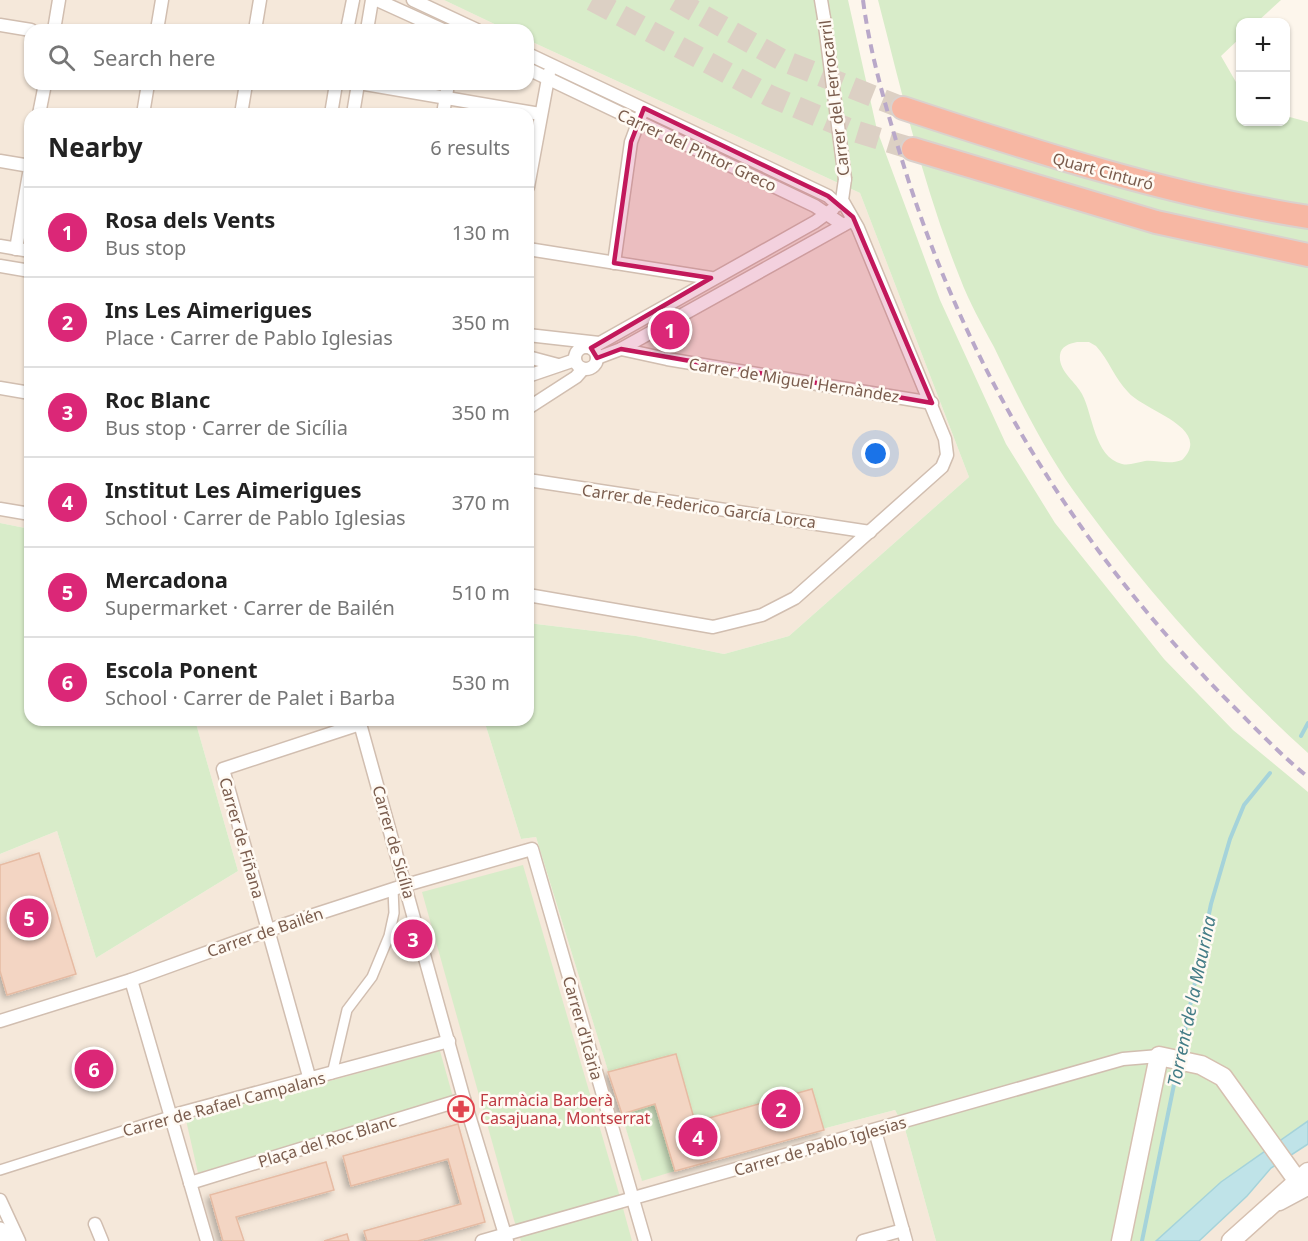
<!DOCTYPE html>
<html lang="en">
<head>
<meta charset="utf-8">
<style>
  body { margin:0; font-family:"Noto Sans",sans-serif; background:#f2f2f2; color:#222 }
  .controls { position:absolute; right:18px; top:18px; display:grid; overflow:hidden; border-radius:12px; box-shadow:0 2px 4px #0004 }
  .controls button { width:54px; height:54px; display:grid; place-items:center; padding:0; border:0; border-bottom:2px solid #e0e0e0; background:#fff; color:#222; font:30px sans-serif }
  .you { position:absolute; left:876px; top:454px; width:21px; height:21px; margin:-15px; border:4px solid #fff; border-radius:50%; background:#1a73e8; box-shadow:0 0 0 9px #1a73e833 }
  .badge { display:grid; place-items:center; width:39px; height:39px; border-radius:50%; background:#db2777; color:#fff; font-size:20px; font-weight:700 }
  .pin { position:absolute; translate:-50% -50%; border:3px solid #fff; box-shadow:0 2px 6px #0006 }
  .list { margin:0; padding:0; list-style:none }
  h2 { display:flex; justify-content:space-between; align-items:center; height:78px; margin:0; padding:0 24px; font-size:26px }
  h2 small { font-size:20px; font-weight:400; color:#767676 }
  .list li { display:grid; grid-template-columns:39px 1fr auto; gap:18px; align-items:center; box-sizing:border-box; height:90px; padding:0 24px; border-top:2px solid #e0e0e0 }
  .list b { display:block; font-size:22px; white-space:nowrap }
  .list p { margin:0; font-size:20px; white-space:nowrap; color:#767676 }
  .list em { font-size:20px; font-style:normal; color:#767676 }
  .icon { flex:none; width:33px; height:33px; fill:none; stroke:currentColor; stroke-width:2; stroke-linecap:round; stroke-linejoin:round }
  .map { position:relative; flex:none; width:1308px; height:1241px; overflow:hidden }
  .search { position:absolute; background:#fff; box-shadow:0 2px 4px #0004; left:24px; top:24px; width:510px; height:66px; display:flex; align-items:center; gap:15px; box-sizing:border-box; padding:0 21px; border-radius:18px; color:#767676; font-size:22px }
  .panel { position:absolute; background:#fff; box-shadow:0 2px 4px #0004; left:24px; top:108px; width:510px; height:618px; border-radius:18px }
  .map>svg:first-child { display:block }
  .residential { fill:#f5e8da }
  .green { fill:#d8ecc9; fill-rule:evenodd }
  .water { fill:#bfe3e8; stroke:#a5d3da; stroke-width:1.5 }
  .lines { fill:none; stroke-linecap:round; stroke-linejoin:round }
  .stream { stroke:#a5d3da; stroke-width:4 }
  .building { fill:#f3d5c3; stroke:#e6bba3; stroke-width:1.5; filter:url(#shadow) }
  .motorway-tunnel { stroke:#dcd0c4; stroke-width:22; stroke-dasharray:22 11; stroke-linecap:butt }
  .pedestrian-casing { stroke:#d1beb0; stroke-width:12 }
  .minor-casing { stroke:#d1beb0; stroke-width:15 }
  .tertiary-casing { stroke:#d1beb0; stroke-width:18 }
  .secondary-casing { stroke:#d6c0b0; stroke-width:21 }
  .motorway-casing { stroke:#dad1cd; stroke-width:26 }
  .pedestrian { stroke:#fff; stroke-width:9 }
  .minor { stroke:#fff; stroke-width:12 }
  .tertiary { stroke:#fff; stroke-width:15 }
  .secondary { stroke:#fff; stroke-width:18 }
  .motorway { stroke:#f7b7a3; stroke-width:22 }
  .rail { stroke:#b9a8c9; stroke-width:4; stroke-dasharray:9 6; stroke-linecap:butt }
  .minor-bridge-casing { stroke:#d1beb0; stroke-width:15; stroke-linecap:butt }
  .minor-bridge { stroke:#fff; stroke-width:12 }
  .marked { fill:#c2185b; fill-opacity:0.2; stroke:#c2185b; stroke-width:4.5; stroke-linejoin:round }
  .labels { text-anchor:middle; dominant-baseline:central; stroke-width:5; stroke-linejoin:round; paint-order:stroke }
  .street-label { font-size:16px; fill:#7a5c4d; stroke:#fffaf3 }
  .health-label { font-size:16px; fill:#be3a42; stroke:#fffaf3; text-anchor:start }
  .water-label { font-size:18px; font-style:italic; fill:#437c86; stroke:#fffaf3 }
</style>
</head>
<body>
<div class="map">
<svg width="1308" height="1241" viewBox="0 0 1308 1241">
  <defs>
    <filter id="shadow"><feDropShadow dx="-3.5" dy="3.5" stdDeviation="3" flood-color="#0004"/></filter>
  </defs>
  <rect width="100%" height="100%" fill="#fdf6ec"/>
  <g class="residential">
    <polygon points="0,0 444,0 507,30 30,30 30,84 528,84 528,40 860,193 969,477 789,636 724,654 636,636 528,623 528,114 30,114 30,529 0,523"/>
    <polygon points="195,720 484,720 521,839 536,837 642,1180 750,1148 895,1110 905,1129 936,1241 11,1241 0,1215 0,854 57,831 96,958 238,871"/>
    <polygon points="1308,1144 1308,1241 1199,1241 1247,1196 1271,1168"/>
  </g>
  <g class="green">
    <polygon points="444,0 848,0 877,130 940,300 1006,444 1055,523 1164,659 1233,730 1308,792 1308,1121 1221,1182 1156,1241 936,1241 905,1129 895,1110 750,1148 642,1181 536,837 521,839 484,720 528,720 528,623 636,636 724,654 789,636 969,477 860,193 528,40 528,30 507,30"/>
    <path d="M878 0H1281L1257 22H1240V38L1221 56 1240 89V122H1286V116L1308 122V753C1221 674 1142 586 1073 490 1042 446 1017 395 994 347 982 325 969 302 960 278 924 189 902 93 878 0ZM1077 342H1089L1096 346C1109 360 1115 379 1128 392 1144 411 1214 428 1182 460 1169 465 1158 460 1145 461 1138 462 1129 466 1122 464 1094 457 1093 414 1082 394 1076 382 1058 371 1060 355 1061 346 1069 344 1077 342Z"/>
    <polygon points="0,523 30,529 30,720 195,720 238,871 96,958 57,831 0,854"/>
    <polygon points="523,865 618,1190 632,1241 521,1241 514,1220 422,892"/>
    <polygon points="440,1051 453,1097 198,1173 186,1120"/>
  </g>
  <polygon class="water" points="1308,1121 1308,1144 1271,1168 1247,1196 1199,1241 1156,1241 1221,1182"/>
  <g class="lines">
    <g class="stream">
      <polyline points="1301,736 1308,723"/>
      <polyline points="1180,1055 1211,904 1230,839 1244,805 1270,773"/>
      <polyline points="1142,1241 1178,1065"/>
    </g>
  </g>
  <g class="building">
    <polygon points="39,853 76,974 7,995 0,971 0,865"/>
    <polygon points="676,1054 695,1122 812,1089 824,1130 675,1171 655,1104 622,1114 608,1072"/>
    <polygon points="458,1124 485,1222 418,1241 367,1241 364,1231 461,1204 448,1159 351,1186 343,1156"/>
    <polygon points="326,1162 334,1190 236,1217 244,1241 223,1241 210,1195"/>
    <polygon points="347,1234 349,1241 324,1241"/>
  </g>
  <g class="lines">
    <g class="motorway-tunnel">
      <polyline points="592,0 770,96 851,130 913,149"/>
      <polyline points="675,0 782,60 903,108"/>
    </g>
    <defs>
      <g id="pedestrian">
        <polyline points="332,1074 347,1010 372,977 389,936 394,913 393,889"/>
        <polyline points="0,1170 170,1116"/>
      </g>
      <g id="minor">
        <polyline points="377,0 443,30"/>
        <polyline points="413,0 477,30"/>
        <polyline points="821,0 824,18"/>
        <polyline points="0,25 31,30"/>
        <polyline points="54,30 59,0"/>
        <polyline points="157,30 162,0"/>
        <polyline points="255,30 260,0"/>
        <polyline points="347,30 353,0"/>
        <polyline points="367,30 372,0"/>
        <polyline points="528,54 828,196 838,205"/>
        <polyline points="528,69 815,206 843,225"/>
        <polyline points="365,84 540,114"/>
        <polyline points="39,114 45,84"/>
        <polyline points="143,114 148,84"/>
        <polyline points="241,114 246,84"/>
        <polyline points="331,114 336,84"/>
        <polyline points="353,114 358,84"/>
        <polyline points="443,114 448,84"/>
        <polyline points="0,161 30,166"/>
        <polyline points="528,187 549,73"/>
        <polyline points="0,246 30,251"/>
        <polyline points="16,249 30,168"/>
        <polyline points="528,249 711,278"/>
        <polyline points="614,263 631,142 641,115"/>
        <polyline points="0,266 30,271"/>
        <polyline points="528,335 599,343"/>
        <circle cx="586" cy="358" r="11"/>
        <polyline points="591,348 815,222 833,209"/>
        <polyline points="621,349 667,359 932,403"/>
        <polyline points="528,357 558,365"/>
        <polyline points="597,358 621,349 849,222"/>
        <polyline points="528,376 575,360"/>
        <polyline points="0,388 30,393"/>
        <polyline points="528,408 576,377 583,369"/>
        <polyline points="528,480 870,532"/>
        <polyline points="0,509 30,514"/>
        <polyline points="528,595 713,627 762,615 795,598 942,467 947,455 945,439 858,228 842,200 845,179"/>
        <polyline points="359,720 464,1099 507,1241"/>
        <polyline points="131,980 207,1241"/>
        <polyline points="0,1021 131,980 286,924 406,885 532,849 645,1241"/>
        <polyline points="310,1080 223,769 360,724"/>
        <polyline points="170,1116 449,1041"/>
        <polyline points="875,1131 906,1241"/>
        <polyline points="190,1183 464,1099"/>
        <polyline points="0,1200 19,1241"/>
        <polyline points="1280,1204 1308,1189"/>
        <polyline points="95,1224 102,1241"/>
        <polyline points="482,1241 1123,1059 1159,1056"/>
        <polyline points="863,1241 903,1230"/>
      </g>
      <polyline id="tertiary" points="0,1230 8,1241"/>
      <g id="secondary">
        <polyline points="1121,1241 1159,1056 1201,1065 1223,1077 1297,1180"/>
        <polyline points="1231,1241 1308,1172"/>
      </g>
      <g id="motorway">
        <path d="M903 108C1036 152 1169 195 1308 217"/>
        <polyline points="913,149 1156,222 1308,255"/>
      </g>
    </defs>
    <use href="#pedestrian" class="pedestrian-casing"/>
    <use href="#minor" class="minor-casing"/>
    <use href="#tertiary" class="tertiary-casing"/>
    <use href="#secondary" class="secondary-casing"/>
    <use href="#motorway" class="motorway-casing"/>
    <use href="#pedestrian" class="pedestrian"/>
    <use href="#minor" class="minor"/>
    <use href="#tertiary" class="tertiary"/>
    <use href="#secondary" class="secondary"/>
    <use href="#motorway" class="motorway"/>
    <path class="rail" d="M863 0C870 54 886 108 902 160 967 372 1078 552 1235 708 1259 732 1282 756 1308 777"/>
    <defs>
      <polyline id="minor-bridge" points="824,18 845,179"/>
    </defs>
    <use href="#minor-bridge" class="minor-bridge-casing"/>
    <use href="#minor-bridge" class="minor-bridge"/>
  </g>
  <path class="marked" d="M644 108 828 196 853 217 932 403 621 349 597 358 591 348 711 278 614 263 631 142Z"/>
  <defs>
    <symbol id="pharmacy-ring" viewBox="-11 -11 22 22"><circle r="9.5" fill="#fffaf3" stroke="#e0444e" stroke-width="1.5"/><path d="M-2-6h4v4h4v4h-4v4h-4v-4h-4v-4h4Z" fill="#e0444e"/></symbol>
  </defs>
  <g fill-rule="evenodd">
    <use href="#pharmacy-ring" x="446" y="1094" width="30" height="30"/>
  </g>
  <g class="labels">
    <g class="street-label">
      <text transform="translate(834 98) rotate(-97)">Carrer del Ferrocarril</text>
      <text transform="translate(697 150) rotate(25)">Carrer del Pintor Greco</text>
      <text transform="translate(1103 171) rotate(15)">Quart Cinturó</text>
      <text transform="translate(794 380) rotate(9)">Carrer de Miguel Hernàndez</text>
      <text transform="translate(699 506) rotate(8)">Carrer de Federico García Lorca</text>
      <text transform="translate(242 838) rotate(74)">Carrer de Fiñana</text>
      <text transform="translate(394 842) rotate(74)">Carrer de Sicília</text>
      <text transform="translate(265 932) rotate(-19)">Carrer de Bailén</text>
      <text transform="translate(583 1028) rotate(74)">Carrer d'Icària</text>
      <text transform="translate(224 1104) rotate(-15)">Carrer de Rafael Campalans</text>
      <text transform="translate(327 1141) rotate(-17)">Plaça del Roc Blanc</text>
      <text transform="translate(820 1146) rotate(-16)">Carrer de Pablo Iglesias</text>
    </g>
    <g class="health-label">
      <text x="480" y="1100">Farmàcia Barberà<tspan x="480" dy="18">Casajuana, Montserrat</tspan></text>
    </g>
    <g class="water-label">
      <text transform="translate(1191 1001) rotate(-78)">Torrent de la Maurina</text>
    </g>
  </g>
</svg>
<div class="controls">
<button>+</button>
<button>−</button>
</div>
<div class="you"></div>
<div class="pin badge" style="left:670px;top:330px">1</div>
<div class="pin badge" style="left:781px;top:1109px">2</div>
<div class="pin badge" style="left:413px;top:939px">3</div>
<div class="pin badge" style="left:698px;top:1137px">4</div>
<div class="pin badge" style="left:29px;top:918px">5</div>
<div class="pin badge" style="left:94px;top:1069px">6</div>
<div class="search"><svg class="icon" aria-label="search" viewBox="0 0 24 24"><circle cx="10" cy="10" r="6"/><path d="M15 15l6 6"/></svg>Search here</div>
<section class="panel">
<h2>Nearby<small>6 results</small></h2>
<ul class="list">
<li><span class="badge">1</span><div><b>Rosa dels Vents</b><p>Bus stop</p></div><em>130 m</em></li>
<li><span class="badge">2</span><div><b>Ins Les Aimerigues</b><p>Place · Carrer de Pablo Iglesias</p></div><em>350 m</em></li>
<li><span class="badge">3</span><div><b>Roc Blanc</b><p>Bus stop · Carrer de Sicília</p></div><em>350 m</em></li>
<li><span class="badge">4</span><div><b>Institut Les Aimerigues</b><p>School · Carrer de Pablo Iglesias</p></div><em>370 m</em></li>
<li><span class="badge">5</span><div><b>Mercadona</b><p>Supermarket · Carrer de Bailén</p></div><em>510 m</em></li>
<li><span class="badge">6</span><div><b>Escola Ponent</b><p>School · Carrer de Palet i Barba</p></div><em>530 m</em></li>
</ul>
</section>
</div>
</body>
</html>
